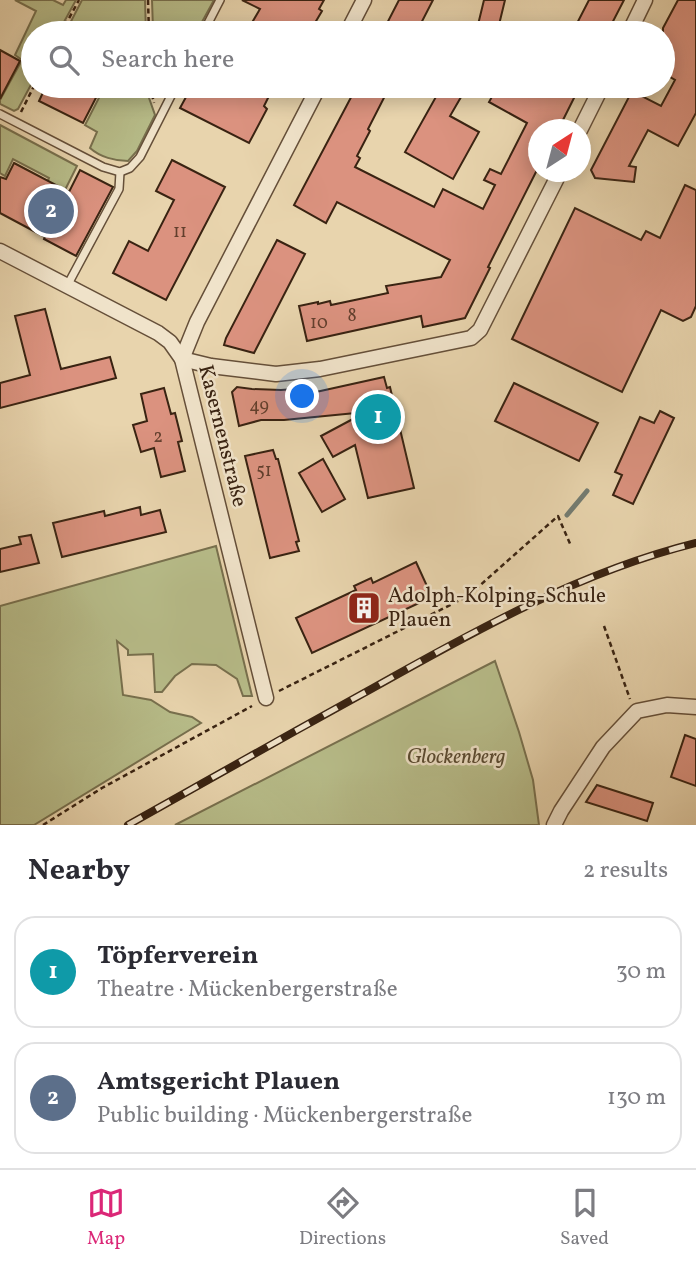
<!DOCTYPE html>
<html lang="en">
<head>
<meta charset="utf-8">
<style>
  body { margin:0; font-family:Vollkorn,serif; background:#f7f7f7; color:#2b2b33 }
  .compass { position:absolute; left:528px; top:119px; width:63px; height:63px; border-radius:50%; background:#fff; box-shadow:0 4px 18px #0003; rotate:36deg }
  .you { position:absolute; left:303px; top:397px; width:24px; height:24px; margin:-18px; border:5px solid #fff; border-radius:50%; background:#1a73e8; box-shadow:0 0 0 10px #1a73e833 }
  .badge { display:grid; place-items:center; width:46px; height:46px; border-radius:50%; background:#db2777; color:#fff; font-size:23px; font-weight:700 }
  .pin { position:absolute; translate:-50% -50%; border:4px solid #fff; box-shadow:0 2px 7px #0006 }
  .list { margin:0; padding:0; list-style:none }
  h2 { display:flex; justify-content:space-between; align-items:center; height:91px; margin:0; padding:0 28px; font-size:30px }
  h2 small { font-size:23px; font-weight:400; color:#7c7c81 }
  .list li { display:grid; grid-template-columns:46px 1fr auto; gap:21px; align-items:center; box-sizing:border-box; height:112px; margin:0 14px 14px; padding:0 14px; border:2px solid #e1e1e2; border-radius:21px }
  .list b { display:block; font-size:26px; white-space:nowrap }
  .list p { margin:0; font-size:23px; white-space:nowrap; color:#7c7c81 }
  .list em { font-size:23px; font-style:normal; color:#7c7c81 }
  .icon { flex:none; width:38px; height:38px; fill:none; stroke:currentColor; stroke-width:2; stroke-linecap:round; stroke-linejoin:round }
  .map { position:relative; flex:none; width:696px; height:825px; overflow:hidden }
  .search { position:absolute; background:#fff; box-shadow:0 4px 18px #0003; left:21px; right:21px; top:21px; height:77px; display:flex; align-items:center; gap:18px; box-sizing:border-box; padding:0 24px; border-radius:38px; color:#7c7c81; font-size:26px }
  .sheet { height:343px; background:#fff }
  nav { display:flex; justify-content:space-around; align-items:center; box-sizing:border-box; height:98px; border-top:2px solid #e1e1e2; background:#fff; font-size:19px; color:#7c7c81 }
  nav a { display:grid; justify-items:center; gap:4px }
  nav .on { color:#db2777 }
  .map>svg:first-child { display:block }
  .green { fill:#b7bc89; stroke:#78704e; stroke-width:2 }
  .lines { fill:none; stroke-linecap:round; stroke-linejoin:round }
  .stream { stroke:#737c72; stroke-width:5 }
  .building { fill:#db927f; stroke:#392312; stroke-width:2 }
  .lane-casing { stroke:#654f39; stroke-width:10 }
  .street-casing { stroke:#654f39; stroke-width:17 }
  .path { stroke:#392312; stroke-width:2.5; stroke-dasharray:5 3.5; stroke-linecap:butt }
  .lane { stroke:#f0e3ca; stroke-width:7 }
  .street { stroke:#f0e3ca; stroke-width:14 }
  .rail-casing { stroke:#392312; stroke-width:8 }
  .rail { stroke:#f0e3ca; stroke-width:5; stroke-dasharray:16; stroke-linecap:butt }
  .labels { text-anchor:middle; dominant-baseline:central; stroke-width:5; stroke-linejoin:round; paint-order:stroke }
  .number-label { font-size:18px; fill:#623f2d }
  .street-label { font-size:21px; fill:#392312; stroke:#f0e3ca }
  .poi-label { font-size:21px; fill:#392312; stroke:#f0e3ca; text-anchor:start }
  .park-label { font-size:21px; font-style:italic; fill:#584930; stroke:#f0e3ca }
</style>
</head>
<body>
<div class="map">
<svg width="696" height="825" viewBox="0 0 696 825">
  <rect width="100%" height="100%" fill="#e8d4ad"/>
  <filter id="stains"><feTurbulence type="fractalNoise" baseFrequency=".00286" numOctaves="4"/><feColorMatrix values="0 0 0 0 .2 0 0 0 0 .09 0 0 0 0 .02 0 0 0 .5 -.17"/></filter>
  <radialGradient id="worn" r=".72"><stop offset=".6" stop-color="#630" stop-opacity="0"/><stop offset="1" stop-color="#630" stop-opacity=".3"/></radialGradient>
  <g class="green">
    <polygon points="15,0 53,0 63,5 66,0 76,0 58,33 33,33 33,81 18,109 14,111 0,104 0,100 22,60 15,55 36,11"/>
    <polygon points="82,0 145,0 146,33 65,33"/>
    <polygon points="152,0 214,0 196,33 168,33 167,28 153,29"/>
    <path d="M105 86H148V95L155 115 137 151 128 161C115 161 100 157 90 148L97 132 85 125Z"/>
    <polygon points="0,125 77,166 58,204 42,195 49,178 13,159 5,176 0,173"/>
    <polygon points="216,546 252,696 243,696 237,679 216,665 192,664 175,676 162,692 155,692 153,654 128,655 128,650 117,641 123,695 151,700 170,712 192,717 201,723 34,825 0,825 0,606"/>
    <polygon points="495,661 519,732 533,780 539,825 175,825"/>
  </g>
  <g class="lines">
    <polyline class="stream" points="567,515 587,491"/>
  </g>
  <g class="building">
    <polygon points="242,0 324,0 319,9 322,11 309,33 246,33 260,9"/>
    <polygon points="399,0 433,0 416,33 382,33"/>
    <polygon points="484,0 505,0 497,33 476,33"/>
    <polygon points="589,0 624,0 607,33 572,33"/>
    <polygon points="678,0 696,0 696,113 678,146 648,130 629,166 636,167 634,182 595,178 591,170 632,91 661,106 675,80 663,73 663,28"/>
    <polygon points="0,50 20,61 0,99"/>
    <polygon points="46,86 102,86 83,123 39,101"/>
    <polygon points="192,86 222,86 235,93 238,86 274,86 264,106 267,109 249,143 180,108"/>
    <polygon points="357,86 390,86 368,129 370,131 357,156 360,158 355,167 434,207 443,189 483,209 495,185 484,180 490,169 501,174 527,123 489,102 498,86 580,86 558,130 538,130 538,168 488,267 490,268 465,318 423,327 421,316 307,341 299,306 318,302 318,304 330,301 331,305 388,293 386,286 441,277 450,260 337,202 326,223 294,205"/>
    <polygon points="442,86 461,97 450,116 479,132 453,179 405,152"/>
    <polygon points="172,160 225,187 166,300 113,273 129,241 148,251 174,200 156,191"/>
    <polygon points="14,163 69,192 80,170 113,187 76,256 44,239 45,237 0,213 0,177 6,179"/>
    <polygon points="685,185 696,190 696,306 691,317 683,321 661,310 622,392 512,339 575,208 641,240 646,231 660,238"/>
    <polygon points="277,240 305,254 254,353 224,345 226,338"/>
    <polygon points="45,309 61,369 110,357 116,378 0,408 0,383 30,375 15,316"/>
    <polygon points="384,377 387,388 390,387 414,488 368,498 355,445 333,457 321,436 366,412 284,420 261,420 239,426 232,392 237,387 252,389 281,390 293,389 293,392 316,389 316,392"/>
    <polygon points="514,383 598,423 579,461 495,421"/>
    <polygon points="164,388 171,414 175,413 182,441 178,442 185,471 161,477 154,448 141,452 133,425 147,421 141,394"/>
    <polygon points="660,411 674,418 633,504 613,495 622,475 615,472 640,417 654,423"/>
    <polygon points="273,450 276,459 278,459 299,541 296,542 299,551 270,558 245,456"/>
    <polygon points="323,459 345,499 322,512 299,473"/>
    <polygon points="140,507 141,515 160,510 166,532 62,557 53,523 104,511 105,516"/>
    <polygon points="31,535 39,563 0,572 0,549 21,544 19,537"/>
    <polygon points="416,562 432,597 312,653 296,618 356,590 354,586 371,578 373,583"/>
    <polygon points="685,735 696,739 696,786 671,777"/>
    <polygon points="597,785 653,803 647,821 586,802"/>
  </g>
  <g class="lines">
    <defs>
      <g id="lane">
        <polyline points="203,33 220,0"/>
        <polyline points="0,114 103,167 120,172 130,168 140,157 176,86"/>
        <polyline points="67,286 119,189 120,172"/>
      </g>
      <g id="street">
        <polyline points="347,33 364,0"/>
        <polyline points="629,33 645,0"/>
        <polyline points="580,130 602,86"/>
        <polyline points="0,251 158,333 170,342 182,359 211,366 276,374 320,369 471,338 480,330 560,172"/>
        <polyline points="266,698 182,359 197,322 319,86"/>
        <polyline points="554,825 561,811 603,747 637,711 667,705 696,707"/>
      </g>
    </defs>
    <use href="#lane" class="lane-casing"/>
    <use href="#street" class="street-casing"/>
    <g class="path">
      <polyline points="148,0 149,33"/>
      <polyline points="61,33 79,0"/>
      <polyline points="150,86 154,103"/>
      <polyline points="21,112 34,86"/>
      <polyline points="604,626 630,699"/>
      <polyline points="279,691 468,596 558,516 571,546"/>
      <polyline points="43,825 102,788 252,706"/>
    </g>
    <use href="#lane" class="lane"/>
    <use href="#street" class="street"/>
    <defs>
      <path id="rail" d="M128 825C210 779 291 733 373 688 476 630 580 572 696 543"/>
    </defs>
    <use href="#rail" class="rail-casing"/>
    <use href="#rail" class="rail"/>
  </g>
  <defs>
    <symbol id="building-square" viewBox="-11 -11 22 22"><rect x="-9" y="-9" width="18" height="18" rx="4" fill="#8f2418" stroke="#f0e3ca"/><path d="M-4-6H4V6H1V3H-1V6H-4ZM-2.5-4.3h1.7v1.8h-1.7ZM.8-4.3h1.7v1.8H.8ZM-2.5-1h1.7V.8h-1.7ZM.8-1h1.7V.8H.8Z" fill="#fff"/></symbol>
  </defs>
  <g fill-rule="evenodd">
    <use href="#building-square" x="345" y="589" width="38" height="38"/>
  </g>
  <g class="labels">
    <g class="number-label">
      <text x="180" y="232">11</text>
      <text x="352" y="316">8</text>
      <text x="319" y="323">10</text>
      <text x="259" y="406">49</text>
      <text x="158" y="437">2</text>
      <text x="264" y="471">51</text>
    </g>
    <g class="street-label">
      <text transform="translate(222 436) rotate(76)">Kasernenstraße</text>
    </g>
    <g class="poi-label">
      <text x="388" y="596">Adolph-Kolping-Schule<tspan x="388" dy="24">Plauen</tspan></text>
    </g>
    <g class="park-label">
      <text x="456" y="757">Glockenberg</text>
    </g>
  </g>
  <rect width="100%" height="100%" filter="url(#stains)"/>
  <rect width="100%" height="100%" fill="url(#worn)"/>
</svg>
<svg class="compass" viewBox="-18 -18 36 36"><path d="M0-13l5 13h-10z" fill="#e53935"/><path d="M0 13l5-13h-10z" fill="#7c7c81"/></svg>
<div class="you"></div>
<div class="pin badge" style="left:378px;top:417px;background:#0f9aa8">1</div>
<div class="pin badge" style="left:51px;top:211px;background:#5c6f8a">2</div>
<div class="search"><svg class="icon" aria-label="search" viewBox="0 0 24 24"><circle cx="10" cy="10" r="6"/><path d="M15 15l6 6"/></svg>Search here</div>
</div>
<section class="sheet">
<h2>Nearby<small>2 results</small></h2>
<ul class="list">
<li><span class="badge" style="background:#0f9aa8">1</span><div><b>Töpferverein</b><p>Theatre · Mückenbergerstraße</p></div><em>30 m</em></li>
<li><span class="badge" style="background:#5c6f8a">2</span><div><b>Amtsgericht Plauen</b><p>Public building · Mückenbergerstraße</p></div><em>130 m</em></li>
</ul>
</section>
<nav>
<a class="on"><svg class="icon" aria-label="map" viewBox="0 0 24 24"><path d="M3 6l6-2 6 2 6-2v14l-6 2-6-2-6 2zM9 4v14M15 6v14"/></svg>Map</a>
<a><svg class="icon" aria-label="directions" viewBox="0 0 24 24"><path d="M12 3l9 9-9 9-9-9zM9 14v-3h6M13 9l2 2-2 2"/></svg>Directions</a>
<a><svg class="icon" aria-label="saved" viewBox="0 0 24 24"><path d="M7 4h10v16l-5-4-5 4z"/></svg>Saved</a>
</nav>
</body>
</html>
